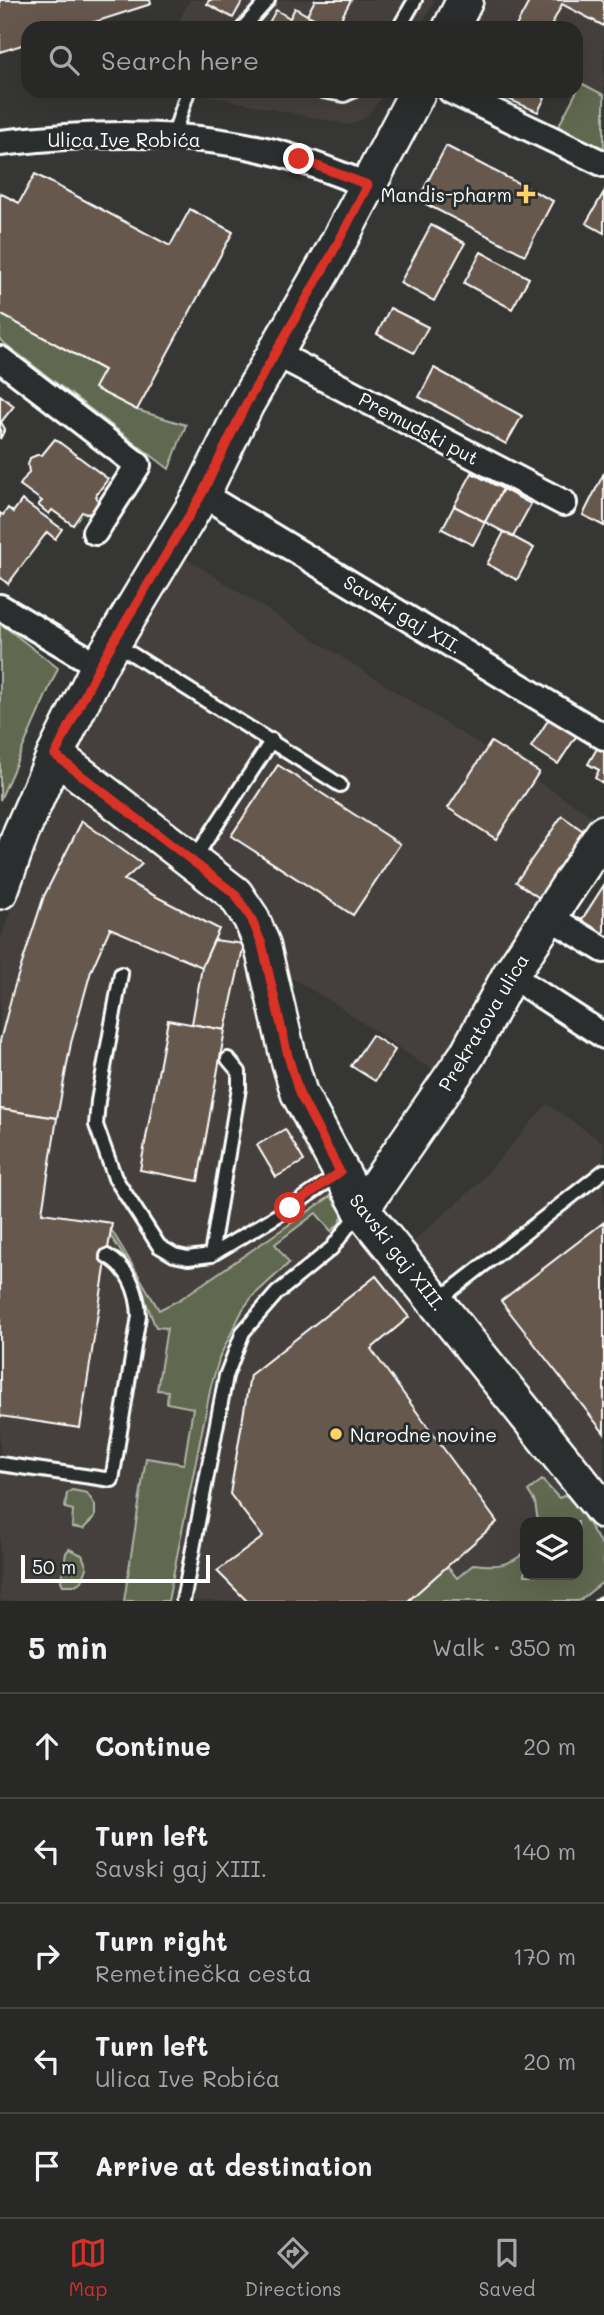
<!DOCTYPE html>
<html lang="en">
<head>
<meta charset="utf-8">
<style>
  body { margin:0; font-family:Mali,sans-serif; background:#343433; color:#f1f3f6 }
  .controls { position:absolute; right:21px; bottom:21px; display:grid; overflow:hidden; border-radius:14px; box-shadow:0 7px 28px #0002 }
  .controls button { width:63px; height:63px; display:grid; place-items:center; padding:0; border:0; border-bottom:2px solid #444; background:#282827; color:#f1f3f6; font:35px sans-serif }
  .scale { position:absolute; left:21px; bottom:18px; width:189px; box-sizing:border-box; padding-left:7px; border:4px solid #fff; border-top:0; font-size:19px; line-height:24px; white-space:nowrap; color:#fff; -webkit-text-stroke:5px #2a2d2e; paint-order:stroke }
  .stop { position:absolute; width:21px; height:21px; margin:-16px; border:5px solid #d93025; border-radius:50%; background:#fff }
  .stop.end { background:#d93025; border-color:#fff; box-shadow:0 2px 7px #0008 }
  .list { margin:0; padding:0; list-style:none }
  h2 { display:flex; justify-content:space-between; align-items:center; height:91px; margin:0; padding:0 28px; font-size:30px }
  h2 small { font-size:23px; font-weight:400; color:#a5a6a7 }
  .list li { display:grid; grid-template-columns:46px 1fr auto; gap:21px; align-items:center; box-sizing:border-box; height:105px; padding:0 28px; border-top:2px solid #444 }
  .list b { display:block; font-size:26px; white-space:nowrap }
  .list p { margin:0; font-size:23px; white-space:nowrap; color:#a5a6a7 }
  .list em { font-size:23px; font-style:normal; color:#a5a6a7 }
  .icon { flex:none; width:38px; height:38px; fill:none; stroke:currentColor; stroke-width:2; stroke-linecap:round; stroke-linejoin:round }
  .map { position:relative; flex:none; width:604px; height:1601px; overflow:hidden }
  .search { position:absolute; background:#282827; box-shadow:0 7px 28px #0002; left:21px; right:21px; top:21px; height:77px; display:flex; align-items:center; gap:18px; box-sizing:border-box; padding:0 24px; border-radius:21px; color:#a5a6a7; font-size:26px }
  .sheet { height:616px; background:#282827 }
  nav { display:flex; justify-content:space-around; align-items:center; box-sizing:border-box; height:98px; border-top:2px solid #444; background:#282827; font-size:19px; color:#a5a6a7 }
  nav a { display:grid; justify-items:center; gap:4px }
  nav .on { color:#d93025 }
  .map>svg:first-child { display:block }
  .built { fill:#44403c }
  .green { fill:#60684f; stroke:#b0b4a7; stroke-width:2 }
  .building { fill:#66584d; stroke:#fff; stroke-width:2 }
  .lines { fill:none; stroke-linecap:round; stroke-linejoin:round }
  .lane-casing { stroke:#fff; stroke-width:18 }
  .street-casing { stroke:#fff; stroke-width:30 }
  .secondary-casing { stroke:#fff; stroke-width:40 }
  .lane { stroke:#2a2d2e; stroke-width:12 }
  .street { stroke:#2a2d2e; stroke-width:24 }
  .secondary { stroke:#2a2d2e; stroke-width:35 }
  .rail { stroke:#fff; stroke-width:5 }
  .route { stroke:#d93025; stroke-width:9 }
  .poi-dot { fill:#ffd166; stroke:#2a2d2e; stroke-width:2.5 }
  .labels { text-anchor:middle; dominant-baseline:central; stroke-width:6; stroke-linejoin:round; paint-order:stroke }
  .street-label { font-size:19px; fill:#fff; stroke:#2a2d2e }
  .poi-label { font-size:19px; fill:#fff; stroke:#2a2d2e; text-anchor:end }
</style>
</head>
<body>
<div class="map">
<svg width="604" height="1601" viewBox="0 0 604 1601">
  <rect width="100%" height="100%" fill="#363634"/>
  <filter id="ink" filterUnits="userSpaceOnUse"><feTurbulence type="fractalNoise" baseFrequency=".0143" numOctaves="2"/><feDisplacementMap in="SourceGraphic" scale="14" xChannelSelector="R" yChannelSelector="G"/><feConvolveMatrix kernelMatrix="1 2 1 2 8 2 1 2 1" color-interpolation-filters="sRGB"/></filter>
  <g filter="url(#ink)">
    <g class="built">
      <polygon points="190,0 435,0 420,28 175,28"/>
      <polygon points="482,0 604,0 604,95 576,80 576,28 469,28"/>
      <polygon points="187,91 385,91 378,103 364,119 349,125"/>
      <polygon points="184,557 597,819 443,1074 421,1063 334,1003 281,972 285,1087 409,1245 477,1185 547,1104 604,1143 604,1504 581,1512 568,1522 525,1522 525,1555 466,1601 0,1601 0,942 12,906 48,816 93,713"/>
    </g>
    <g class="green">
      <polygon points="581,83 604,95 604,154 556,131"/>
      <polygon points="0,314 104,370 95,388 137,410 186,425 169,469 0,340"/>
      <polygon points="0,623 58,668 0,800"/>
      <polygon points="331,1196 343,1215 339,1224 331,1231 316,1213 275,1244 289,1263 253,1296 243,1309 220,1356 211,1386 168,1601 124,1601 146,1458 184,1464 193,1408 167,1403 168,1391 157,1390 167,1328 156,1327 154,1323 135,1273 110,1235 111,1229 159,1310 179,1300"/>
      <path d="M542 1480 559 1498 566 1495 581 1512 604 1549V1581L579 1601H408L447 1566 457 1578 474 1564C494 1567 510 1566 525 1552V1575H578V1522H538L535 1502 528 1491Z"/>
      <polygon points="72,1490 87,1493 95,1505 95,1517 83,1529 72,1527 73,1510 65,1508 67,1493"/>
      <polygon points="69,1549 82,1555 87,1568 82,1581 75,1585 63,1585 61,1581 66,1553"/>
    </g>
    <g class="building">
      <polygon points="0,0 150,0 151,4 76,28 28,28 28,43 0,52"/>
      <polygon points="209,0 243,0 233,18 207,4"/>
      <polygon points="315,0 351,0 336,28 307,15"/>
      <polygon points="530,0 601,0 604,2 604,26 562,4 550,28 515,28"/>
      <polygon points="295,8 307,15 332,28 266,28 276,10 290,18"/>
      <polygon points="499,91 548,91 538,112 497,94"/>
      <polygon points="446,146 553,201 525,255 418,200"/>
      <polygon points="35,174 170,246 190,209 233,232 137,410 94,388 104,370 0,314 0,193 19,203"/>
      <polygon points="604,192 604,233 586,223"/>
      <polygon points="431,225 465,243 434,301 400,283"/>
      <polygon points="481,252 529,278 512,309 464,283"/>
      <polygon points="390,308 428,327 414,353 377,334"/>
      <polygon points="434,368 522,416 506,444 419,397"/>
      <polygon points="0,395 14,406 1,422 5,429 0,439"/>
      <polygon points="55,439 108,479 96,495 99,506 94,512 87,514 82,512 73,525 52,510 49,514 38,505 42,501 20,485 29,472 28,465 30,458 37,455 42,455"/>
      <polygon points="472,473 503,489 485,522 454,506"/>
      <polygon points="604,473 604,526 583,515"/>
      <polygon points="503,489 531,504 513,537 485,522"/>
      <polygon points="22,500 62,529 55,539 47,532 8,584 0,577 0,513 3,515 8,508 13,512"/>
      <polygon points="454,506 485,522 473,545 442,529"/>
      <polygon points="504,532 534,548 517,580 487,564"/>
      <polygon points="552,714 579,732 558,764 531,747"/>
      <polygon points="491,742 539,772 496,839 448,808"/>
      <polygon points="599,745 604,747 604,784 595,778 599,770 588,764"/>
      <polygon points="278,765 400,844 353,915 231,836"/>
      <polygon points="562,816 586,833 541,899 516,882"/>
      <polygon points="82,821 142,864 124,880 219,929 202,967 110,928 91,971 71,1043 57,1118 0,1109 0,1041 13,991 44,896"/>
      <polygon points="604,885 604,935 581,921"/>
      <polygon points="214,940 244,944 225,1030 192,1024 202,967"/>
      <polygon points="168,1020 225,1030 198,1181 140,1170"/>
      <polygon points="372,1035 395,1050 375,1081 351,1066"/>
      <polygon points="0,1109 57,1118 42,1213 112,1223 80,1428 0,1416"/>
      <polygon points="285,1129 304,1161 276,1177 257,1145"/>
      <polygon points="604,1222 604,1433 501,1301"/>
      <polygon points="376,1276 409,1317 371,1349 497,1522 408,1601 247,1601 217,1571 263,1537 230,1494 250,1375"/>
    </g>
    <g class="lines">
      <defs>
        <g id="lane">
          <polyline points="243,28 268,0"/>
          <polyline points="399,28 415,0"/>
          <polyline points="323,91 344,95 353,91"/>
          <polyline points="173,137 188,91"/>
          <polyline points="116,644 340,785"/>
          <polyline points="194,859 272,740"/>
          <polyline points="121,974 98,1101 96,1125 115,1178 159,1246 174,1255 188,1258 211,1255 290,1208 340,1173"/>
          <polyline points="211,1255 239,1088 239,1072 228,1059"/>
          <polyline points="436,1302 604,1171"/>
          <path d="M0 1464 112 1480 139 1316C138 1292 129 1268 107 1256"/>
          <polyline points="183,1601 226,1376 243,1332 277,1293 332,1248 360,1210"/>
        </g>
        <g id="street">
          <polyline points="451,91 604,164"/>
          <path d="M0 143C86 133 176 130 261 149 298 157 332 172 368 185"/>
          <polyline points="275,353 564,503"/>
          <polyline points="0,359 138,465 95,532"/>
          <polyline points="202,494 604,737"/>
          <polyline points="0,607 99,666"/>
          <polyline points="548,916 604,950"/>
          <polyline points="510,975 604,1036"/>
        </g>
        <g id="secondary">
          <polyline points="451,28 465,0"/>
          <polyline points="55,755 235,894 251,918 262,944 288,1056 299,1093 361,1209 604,1511"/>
          <polyline points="0,891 21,833 55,755 99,666 202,494 246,404 332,254 418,91"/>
          <polyline points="361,1209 467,1055 510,975 604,833"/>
        </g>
      </defs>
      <use href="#lane" class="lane-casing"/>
      <use href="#street" class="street-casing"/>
      <use href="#secondary" class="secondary-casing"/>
      <use href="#lane" class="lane"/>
      <use href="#street" class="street"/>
      <use href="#secondary" class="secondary"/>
      <polyline class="rail" points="596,1601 604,1595"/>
    </g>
  </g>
  <g class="lines" filter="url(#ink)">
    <polyline class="route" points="290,1208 340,1172 299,1093 288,1056 262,944 251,918 235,894 55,755 99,666 202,494 246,404 332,254 368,185 299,159"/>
  </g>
  <g class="poi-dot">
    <path d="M522.5 183.5h7v7h7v7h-7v7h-7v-7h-7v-7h7z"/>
    <circle cx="336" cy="1434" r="7"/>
  </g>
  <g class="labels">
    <g class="street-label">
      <text x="124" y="139">Ulica Ive Robića</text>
      <text transform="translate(419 428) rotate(28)">Premudski put</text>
      <text transform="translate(403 614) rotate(31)">Savski gaj XII.</text>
      <text transform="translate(483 1022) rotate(-59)">Prekratova ulica</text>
      <text transform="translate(398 1252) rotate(52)">Savski gaj XIII.</text>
    </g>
    <g class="poi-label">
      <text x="512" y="194">Mandis-pharm</text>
      <text x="350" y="1434" text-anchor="start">Narodne novine</text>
    </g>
  </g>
</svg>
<div class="controls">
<button><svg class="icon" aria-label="layers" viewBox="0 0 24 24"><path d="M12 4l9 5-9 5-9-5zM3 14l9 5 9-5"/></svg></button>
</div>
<div class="scale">50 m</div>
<div class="stop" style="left:290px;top:1208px"></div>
<div class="stop end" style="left:299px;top:159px"></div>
<div class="search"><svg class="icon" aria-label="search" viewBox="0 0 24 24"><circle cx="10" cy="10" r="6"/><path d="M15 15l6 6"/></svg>Search here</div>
</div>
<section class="sheet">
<h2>5 min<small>Walk · 350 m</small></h2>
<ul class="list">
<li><svg class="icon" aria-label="ahead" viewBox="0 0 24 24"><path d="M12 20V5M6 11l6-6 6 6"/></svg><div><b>Continue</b></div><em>20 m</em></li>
<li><svg class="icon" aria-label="left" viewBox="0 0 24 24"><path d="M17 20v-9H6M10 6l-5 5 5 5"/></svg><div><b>Turn left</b><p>Savski gaj XIII.</p></div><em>140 m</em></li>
<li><svg class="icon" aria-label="right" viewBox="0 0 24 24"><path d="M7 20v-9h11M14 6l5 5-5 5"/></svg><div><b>Turn right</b><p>Remetinečka cesta</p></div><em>170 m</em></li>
<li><svg class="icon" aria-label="left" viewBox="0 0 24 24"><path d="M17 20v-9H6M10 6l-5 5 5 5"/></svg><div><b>Turn left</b><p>Ulica Ive Robića</p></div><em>20 m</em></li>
<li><svg class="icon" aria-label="arrive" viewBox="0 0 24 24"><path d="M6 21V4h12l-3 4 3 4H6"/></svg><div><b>Arrive at destination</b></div></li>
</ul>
</section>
<nav>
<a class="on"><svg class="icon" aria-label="map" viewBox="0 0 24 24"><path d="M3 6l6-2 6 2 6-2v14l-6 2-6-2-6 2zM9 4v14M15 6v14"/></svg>Map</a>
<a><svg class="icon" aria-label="directions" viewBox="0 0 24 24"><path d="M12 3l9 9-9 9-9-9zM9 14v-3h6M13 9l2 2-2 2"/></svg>Directions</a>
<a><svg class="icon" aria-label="saved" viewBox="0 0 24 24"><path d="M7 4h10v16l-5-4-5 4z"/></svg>Saved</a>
</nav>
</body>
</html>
